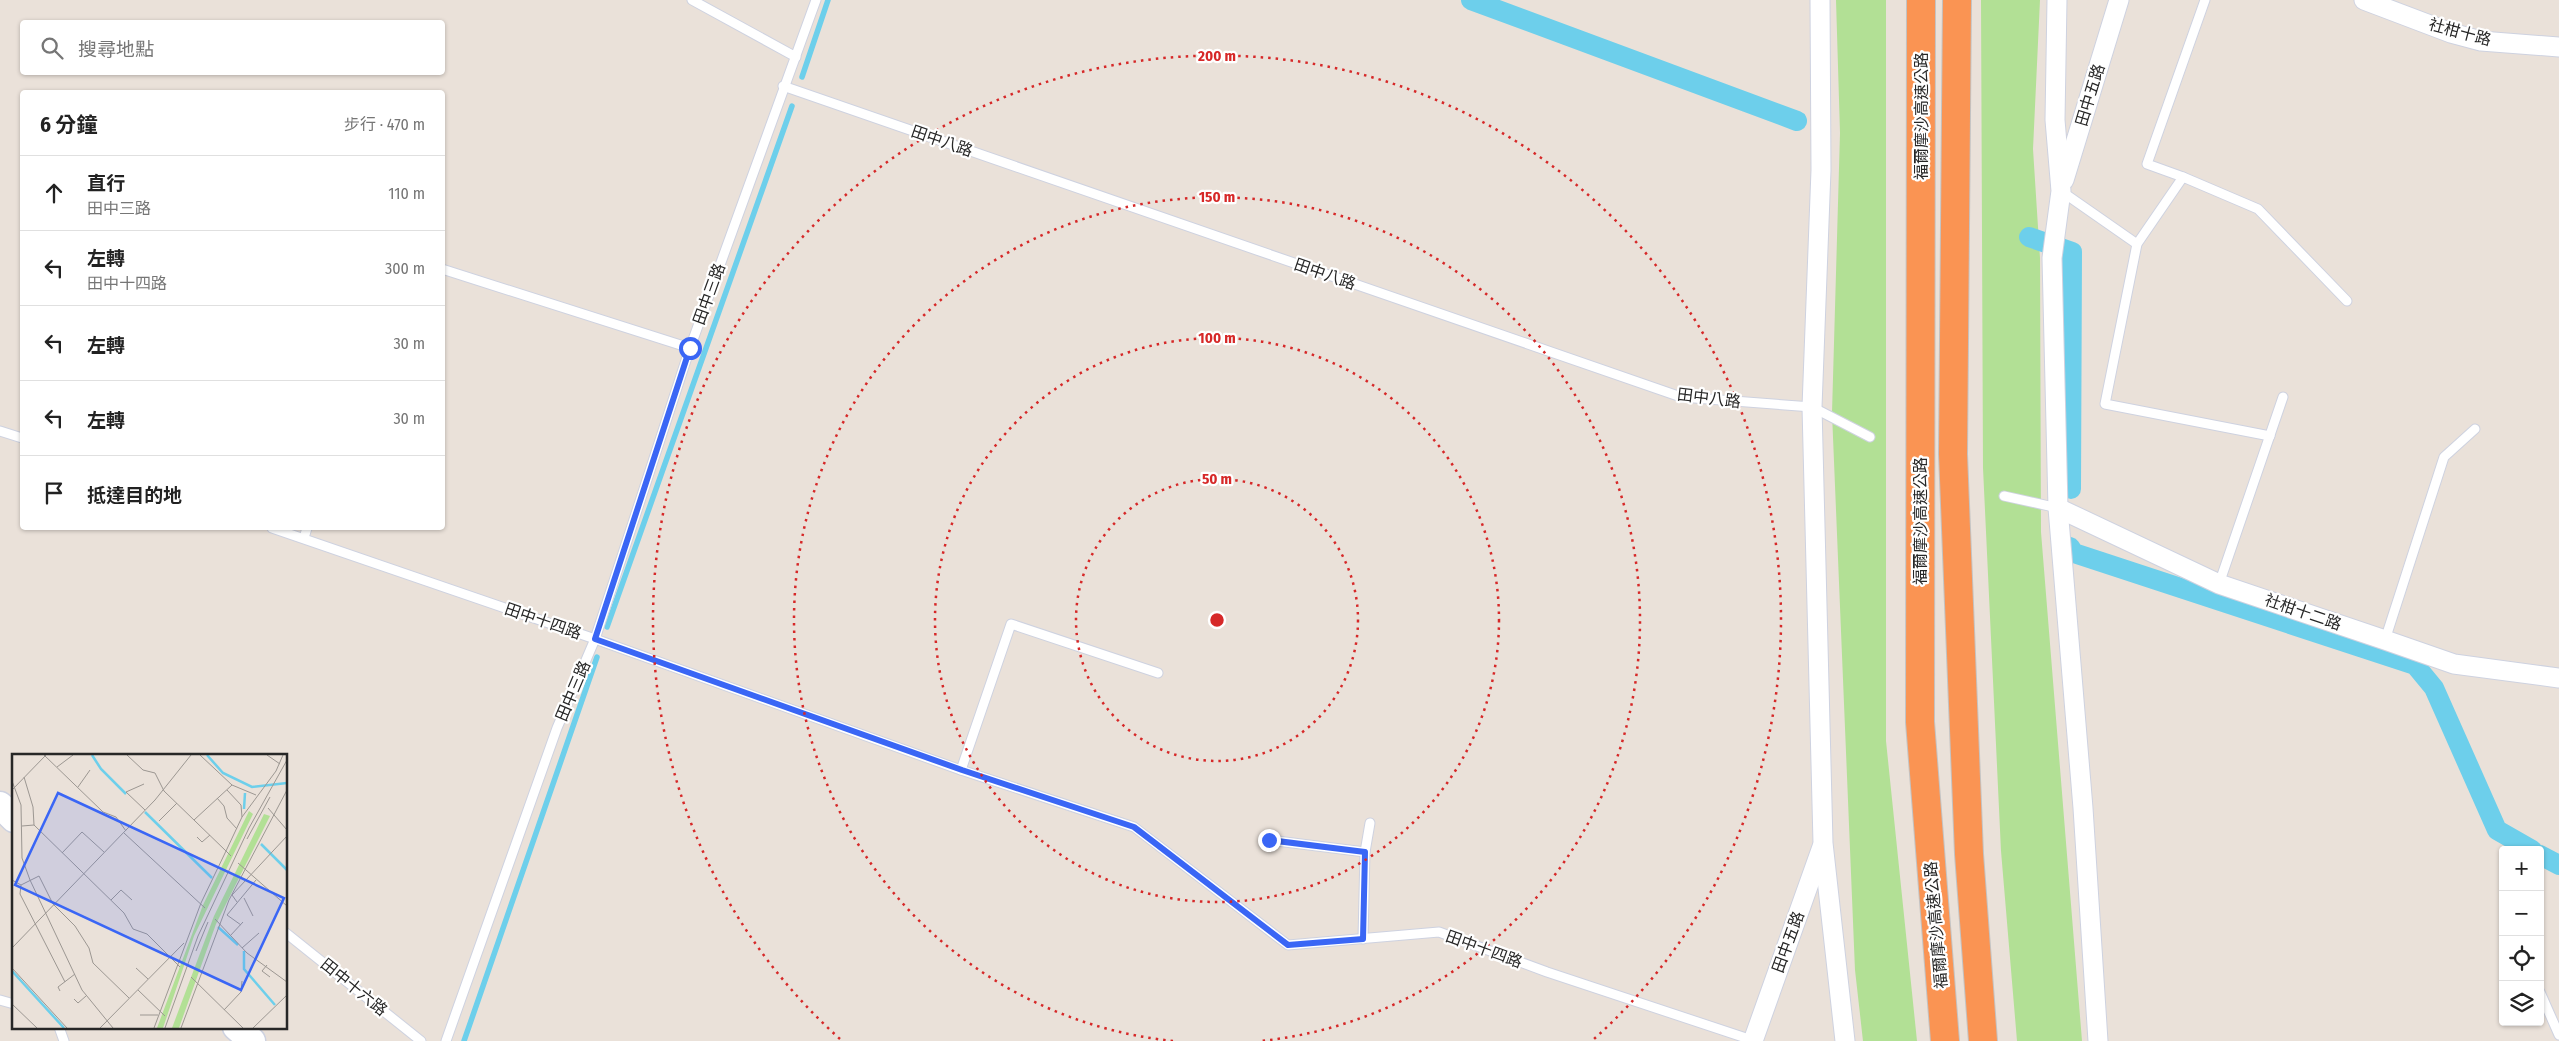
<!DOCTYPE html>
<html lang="zh-TW">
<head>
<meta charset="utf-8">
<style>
  body { margin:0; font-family:"Fira Sans Condensed","Noto Sans TC",sans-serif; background:#f6f6f6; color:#222 }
  .controls { position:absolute; right:15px; bottom:15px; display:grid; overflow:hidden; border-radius:5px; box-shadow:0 1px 4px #0004 }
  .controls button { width:45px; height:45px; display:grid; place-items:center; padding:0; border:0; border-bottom:1px solid #e0e0e0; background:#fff; color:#222; font:25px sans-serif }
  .stop { position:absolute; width:15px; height:15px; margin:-11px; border:4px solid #3a66f5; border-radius:50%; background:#fff }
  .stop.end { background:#3a66f5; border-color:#fff; box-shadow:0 1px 5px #0008 }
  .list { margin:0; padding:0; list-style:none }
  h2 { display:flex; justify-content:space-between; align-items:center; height:65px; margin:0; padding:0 20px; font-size:21px }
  h2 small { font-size:16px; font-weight:400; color:#767676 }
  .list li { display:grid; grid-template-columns:32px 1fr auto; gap:15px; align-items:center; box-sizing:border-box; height:75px; padding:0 20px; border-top:1px solid #e0e0e0 }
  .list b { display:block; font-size:19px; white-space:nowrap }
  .list p { margin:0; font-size:16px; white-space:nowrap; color:#767676 }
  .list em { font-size:16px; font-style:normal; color:#767676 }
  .icon { flex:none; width:28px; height:28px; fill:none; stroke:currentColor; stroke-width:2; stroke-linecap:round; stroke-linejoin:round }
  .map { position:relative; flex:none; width:2559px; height:1041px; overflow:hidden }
  .search { position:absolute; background:#fff; box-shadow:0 1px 4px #0004; left:20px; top:20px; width:425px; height:55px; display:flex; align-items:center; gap:12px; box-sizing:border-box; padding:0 18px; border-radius:5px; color:#767676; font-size:19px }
  .panel { position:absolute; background:#fff; box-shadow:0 1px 4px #0004; left:20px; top:90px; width:425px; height:440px; border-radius:5px }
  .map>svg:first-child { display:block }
  .green { fill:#b2e095 }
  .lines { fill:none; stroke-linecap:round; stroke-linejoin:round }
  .stream { stroke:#6dcfeb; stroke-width:5.5 }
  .canal { stroke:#6dcfeb; stroke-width:20 }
  .lane-casing { stroke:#ced2e0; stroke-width:11 }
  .street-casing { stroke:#ced2e0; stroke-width:21 }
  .secondary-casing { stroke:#ced2e0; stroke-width:29 }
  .highway-casing { stroke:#c3c3c3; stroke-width:30 }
  .lane { stroke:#fff; stroke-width:9 }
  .street { stroke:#fff; stroke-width:19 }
  .secondary { stroke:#fff; stroke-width:26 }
  .highway { stroke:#fa9453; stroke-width:28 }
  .route { stroke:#3a66f5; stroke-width:6 }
  .ring { fill:none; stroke:#d62828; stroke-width:2.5; stroke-dasharray:2.5 5 }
  .labels { text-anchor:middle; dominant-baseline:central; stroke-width:4.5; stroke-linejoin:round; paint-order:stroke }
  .street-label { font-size:16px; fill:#272727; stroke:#fff }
  .inset-river { fill:none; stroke:#6dcfeb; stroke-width:2.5 }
  .inset-road { fill:none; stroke:#9c9792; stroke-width:1 }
  .view { fill:#3a66f5; fill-opacity:0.15; stroke:#3a66f5; stroke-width:2.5 }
  .inset-edge { fill:none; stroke:#272727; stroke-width:2.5 }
  .centre { fill:#d62828; stroke:#fff; stroke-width:2.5 }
  .ring-label { font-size:15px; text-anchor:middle; font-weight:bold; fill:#d62828; stroke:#fff; stroke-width:4.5; stroke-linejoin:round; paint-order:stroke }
</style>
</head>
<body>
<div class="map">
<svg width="2559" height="1041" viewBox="0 0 2559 1041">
  <rect width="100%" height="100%" fill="#eae1d9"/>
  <g class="green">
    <polygon points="1836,0 1886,0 1886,741 1917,1041 1863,1041 1855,970 1832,413 1840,133"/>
    <polygon points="1981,0 2040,0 2033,149 2040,258 2041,532 2082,1041 2017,1041 2001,851 1983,468"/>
  </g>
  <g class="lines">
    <g class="stream">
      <polyline points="802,77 828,0"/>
      <polyline points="607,627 792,106"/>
      <polyline points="464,1041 597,657"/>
    </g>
    <g class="canal">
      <polyline points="1471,0 1797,121"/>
      <polyline points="2029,237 2072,252 2071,489"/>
      <polyline points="2070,547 2074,553 2415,665 2434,688 2497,830 2532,850"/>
      <polyline points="2540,855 2559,865"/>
    </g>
    <defs>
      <g id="lane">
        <polyline points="692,0 796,57"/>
        <polyline points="2205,0 2147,164 2183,177 2137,244 2105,404 2270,436"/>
        <polyline points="783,86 1681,397 1812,407 1870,437"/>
        <polyline points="2183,177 2258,209 2347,301"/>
        <polyline points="2061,191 2137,244"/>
        <polyline points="442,269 690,348"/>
        <polyline points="0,431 22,438"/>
        <polyline points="2004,496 2058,508"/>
        <polyline points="272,528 595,639 961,770 1134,827 1288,945 1439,932 1547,972 1755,1041"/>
        <polyline points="304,538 307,528"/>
        <polyline points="2219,584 2283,397"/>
        <polyline points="2385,640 2444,457 2475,429"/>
        <polyline points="961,770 1011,624 1158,673"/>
        <polyline points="1269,840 1365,852"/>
        <polyline points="286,933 421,1041"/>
        <polyline points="1363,939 1365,852 1370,823"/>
        <polyline points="2540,992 2559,1035"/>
        <polyline points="0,1000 14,1004"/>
        <polyline points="59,1027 64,1041"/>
        <polyline points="446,1041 557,728 595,639 690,348 816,0"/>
      </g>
      <g id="street">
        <polyline points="1820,0 1821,170 1812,407 1823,843 1845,1041"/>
        <polyline points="2057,0 2055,120 2061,191 2052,258 2058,508 2083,808 2098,1041"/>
        <polyline points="2364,0 2451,33 2481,41 2559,47"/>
        <polyline points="2064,180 2119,0"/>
        <polyline points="2058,508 2219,584 2385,640 2454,664 2559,678"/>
        <polyline points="1753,1041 1822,847"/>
      </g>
      <g id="secondary">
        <polyline points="0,805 14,819"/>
        <polyline points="236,1027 252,1041"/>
      </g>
      <g id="highway">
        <polyline points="1921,0 1920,722 1945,1041"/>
        <polyline points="1957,0 1953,454 1969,854 1983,1041"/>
      </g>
    </defs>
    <use href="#lane" class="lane-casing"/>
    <use href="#street" class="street-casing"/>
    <use href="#secondary" class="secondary-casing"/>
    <use href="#highway" class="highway-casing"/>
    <use href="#lane" class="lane"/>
    <use href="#street" class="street"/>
    <use href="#secondary" class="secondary"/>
    <use href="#highway" class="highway"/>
  </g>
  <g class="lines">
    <polyline class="route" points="690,348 595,639 962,770 1134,827 1288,945 1363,939 1365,852 1269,840"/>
  </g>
  <g class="ring">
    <circle cx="1217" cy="620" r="141"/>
    <circle cx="1217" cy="620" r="282"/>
    <path d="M1173 1041A423 423 0 1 1 1261 1041"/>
    <path d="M840 1039A564 564 0 1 1 1594 1039"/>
  </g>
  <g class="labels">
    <g class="street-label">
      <text transform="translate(2460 32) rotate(15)">社柑十路</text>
      <text transform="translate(2090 95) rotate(-73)">田中五路</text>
      <text transform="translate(1921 116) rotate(-90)">福爾摩沙高速公路</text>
      <text transform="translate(942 141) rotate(19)">田中八路</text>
      <text transform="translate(1325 274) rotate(19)">田中八路</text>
      <text transform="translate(709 294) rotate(-70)">田中三路</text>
      <text transform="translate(1709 398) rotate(7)">田中八路</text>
      <text transform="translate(1920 521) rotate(-90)">福爾摩沙高速公路</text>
      <text transform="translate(2303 612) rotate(19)">社柑十二路</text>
      <text transform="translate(543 621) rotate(19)">田中十四路</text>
      <text transform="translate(573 691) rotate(-67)">田中三路</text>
      <text transform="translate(1936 925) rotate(-95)">福爾摩沙高速公路</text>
      <text transform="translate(1788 942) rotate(-70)">田中五路</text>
      <text transform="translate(1484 949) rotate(20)">田中十四路</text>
      <text transform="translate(354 987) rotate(39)">田中十六路</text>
    </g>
  </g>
  <g transform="translate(12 754)">
    <rect width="275" height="275" fill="#eae1d9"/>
    <path d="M237 57 241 60 182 182 151 274H145L191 151ZM252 60 258 62 204 170 167 274H160L202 162Z" fill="#b2e095"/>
    <path class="inset-river" d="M80 1 89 15 114 40M195 1 211 19 240 33 275 29M232 55 233 39M133 58 200 124M249 90 275 116M206 173 226 191M232 197V215L263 251M0 217 52 274"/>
    <path class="inset-road" d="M32 1 91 58 104 63 114 77M115 1 131 16 143 19 152 37 214 97 230 63 264 17 271 1M188 1 220 31 244 41M255 1 268 10M45 13 61 1M12 23 21 53 22 71M0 27 9 51 10 104 18 126 70 236 101 274M132 30 114 38 133 56M66 33 78 16M0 36 34 1M215 36 229 51 230 63M205 44 212 52 215 64 225 75M256 54 275 76M182 66 220 31M147 67 165 49M10 72 22 71 112 159 121 175 135 180 168 213M112 79 193 154M185 83 190 88 198 81M235 85 258 43M50 99 70 78 92 98M226 109 275 152M0 126 9 131 8 140 53 228M9 131 27 122 41 150 63 172 77 194 81 209 117 244M232 144 241 162M99 146 109 136 120 146M225 148 220 141 275 82M203 165 235 199 275 228M229 171 215 161 244 126M218 182 231 168M0 194 143 46 179 1M230 194 247 179M184 197 196 168M255 211 250 217 258 223M0 214 55 274M124 214 136 225M179 223 231 274M126 236 153 262M48 237 46 233 63 220M62 245 66 249 74 242M0 250 25 274M212 256 229 238 230 227M128 261H146M88 274 172 189M142 274 189 149 214 97 219 102M153 274 186 182 237 74 275 6M169 274 217 146 275 36M241 274 275 241"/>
    <path class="view" d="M46 39 272 144 229 236 3 131Z"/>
    <rect width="275" height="275" class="inset-edge"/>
  </g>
  <circle cx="1217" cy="620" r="8" class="centre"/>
  <g class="ring-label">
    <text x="1217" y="61">200 m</text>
    <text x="1217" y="202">150 m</text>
    <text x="1217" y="343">100 m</text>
    <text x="1217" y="484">50 m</text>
  </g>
</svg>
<div class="controls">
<button>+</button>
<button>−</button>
<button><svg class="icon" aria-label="locate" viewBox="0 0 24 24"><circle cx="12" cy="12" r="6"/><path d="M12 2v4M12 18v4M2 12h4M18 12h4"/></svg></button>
<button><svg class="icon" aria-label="layers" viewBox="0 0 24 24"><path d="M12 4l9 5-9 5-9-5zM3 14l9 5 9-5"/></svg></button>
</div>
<div class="stop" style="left:690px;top:348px"></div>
<div class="stop end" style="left:1269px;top:840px"></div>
<div class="search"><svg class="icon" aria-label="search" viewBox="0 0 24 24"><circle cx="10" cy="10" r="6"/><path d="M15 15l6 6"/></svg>搜尋地點</div>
<section class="panel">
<h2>6 分鐘<small>步行 · 470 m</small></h2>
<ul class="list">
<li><svg class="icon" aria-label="ahead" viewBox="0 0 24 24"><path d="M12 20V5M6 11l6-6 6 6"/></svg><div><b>直行</b><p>田中三路</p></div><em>110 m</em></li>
<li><svg class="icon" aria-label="left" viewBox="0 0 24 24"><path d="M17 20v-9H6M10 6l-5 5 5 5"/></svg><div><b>左轉</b><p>田中十四路</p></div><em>300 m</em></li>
<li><svg class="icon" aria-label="left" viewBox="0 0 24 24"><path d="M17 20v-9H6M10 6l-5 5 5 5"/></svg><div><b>左轉</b></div><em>30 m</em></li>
<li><svg class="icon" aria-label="left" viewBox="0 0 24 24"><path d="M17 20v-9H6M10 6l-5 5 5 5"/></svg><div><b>左轉</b></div><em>30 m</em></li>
<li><svg class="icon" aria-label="arrive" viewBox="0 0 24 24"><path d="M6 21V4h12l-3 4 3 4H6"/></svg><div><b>抵達目的地</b></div></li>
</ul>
</section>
</div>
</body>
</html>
